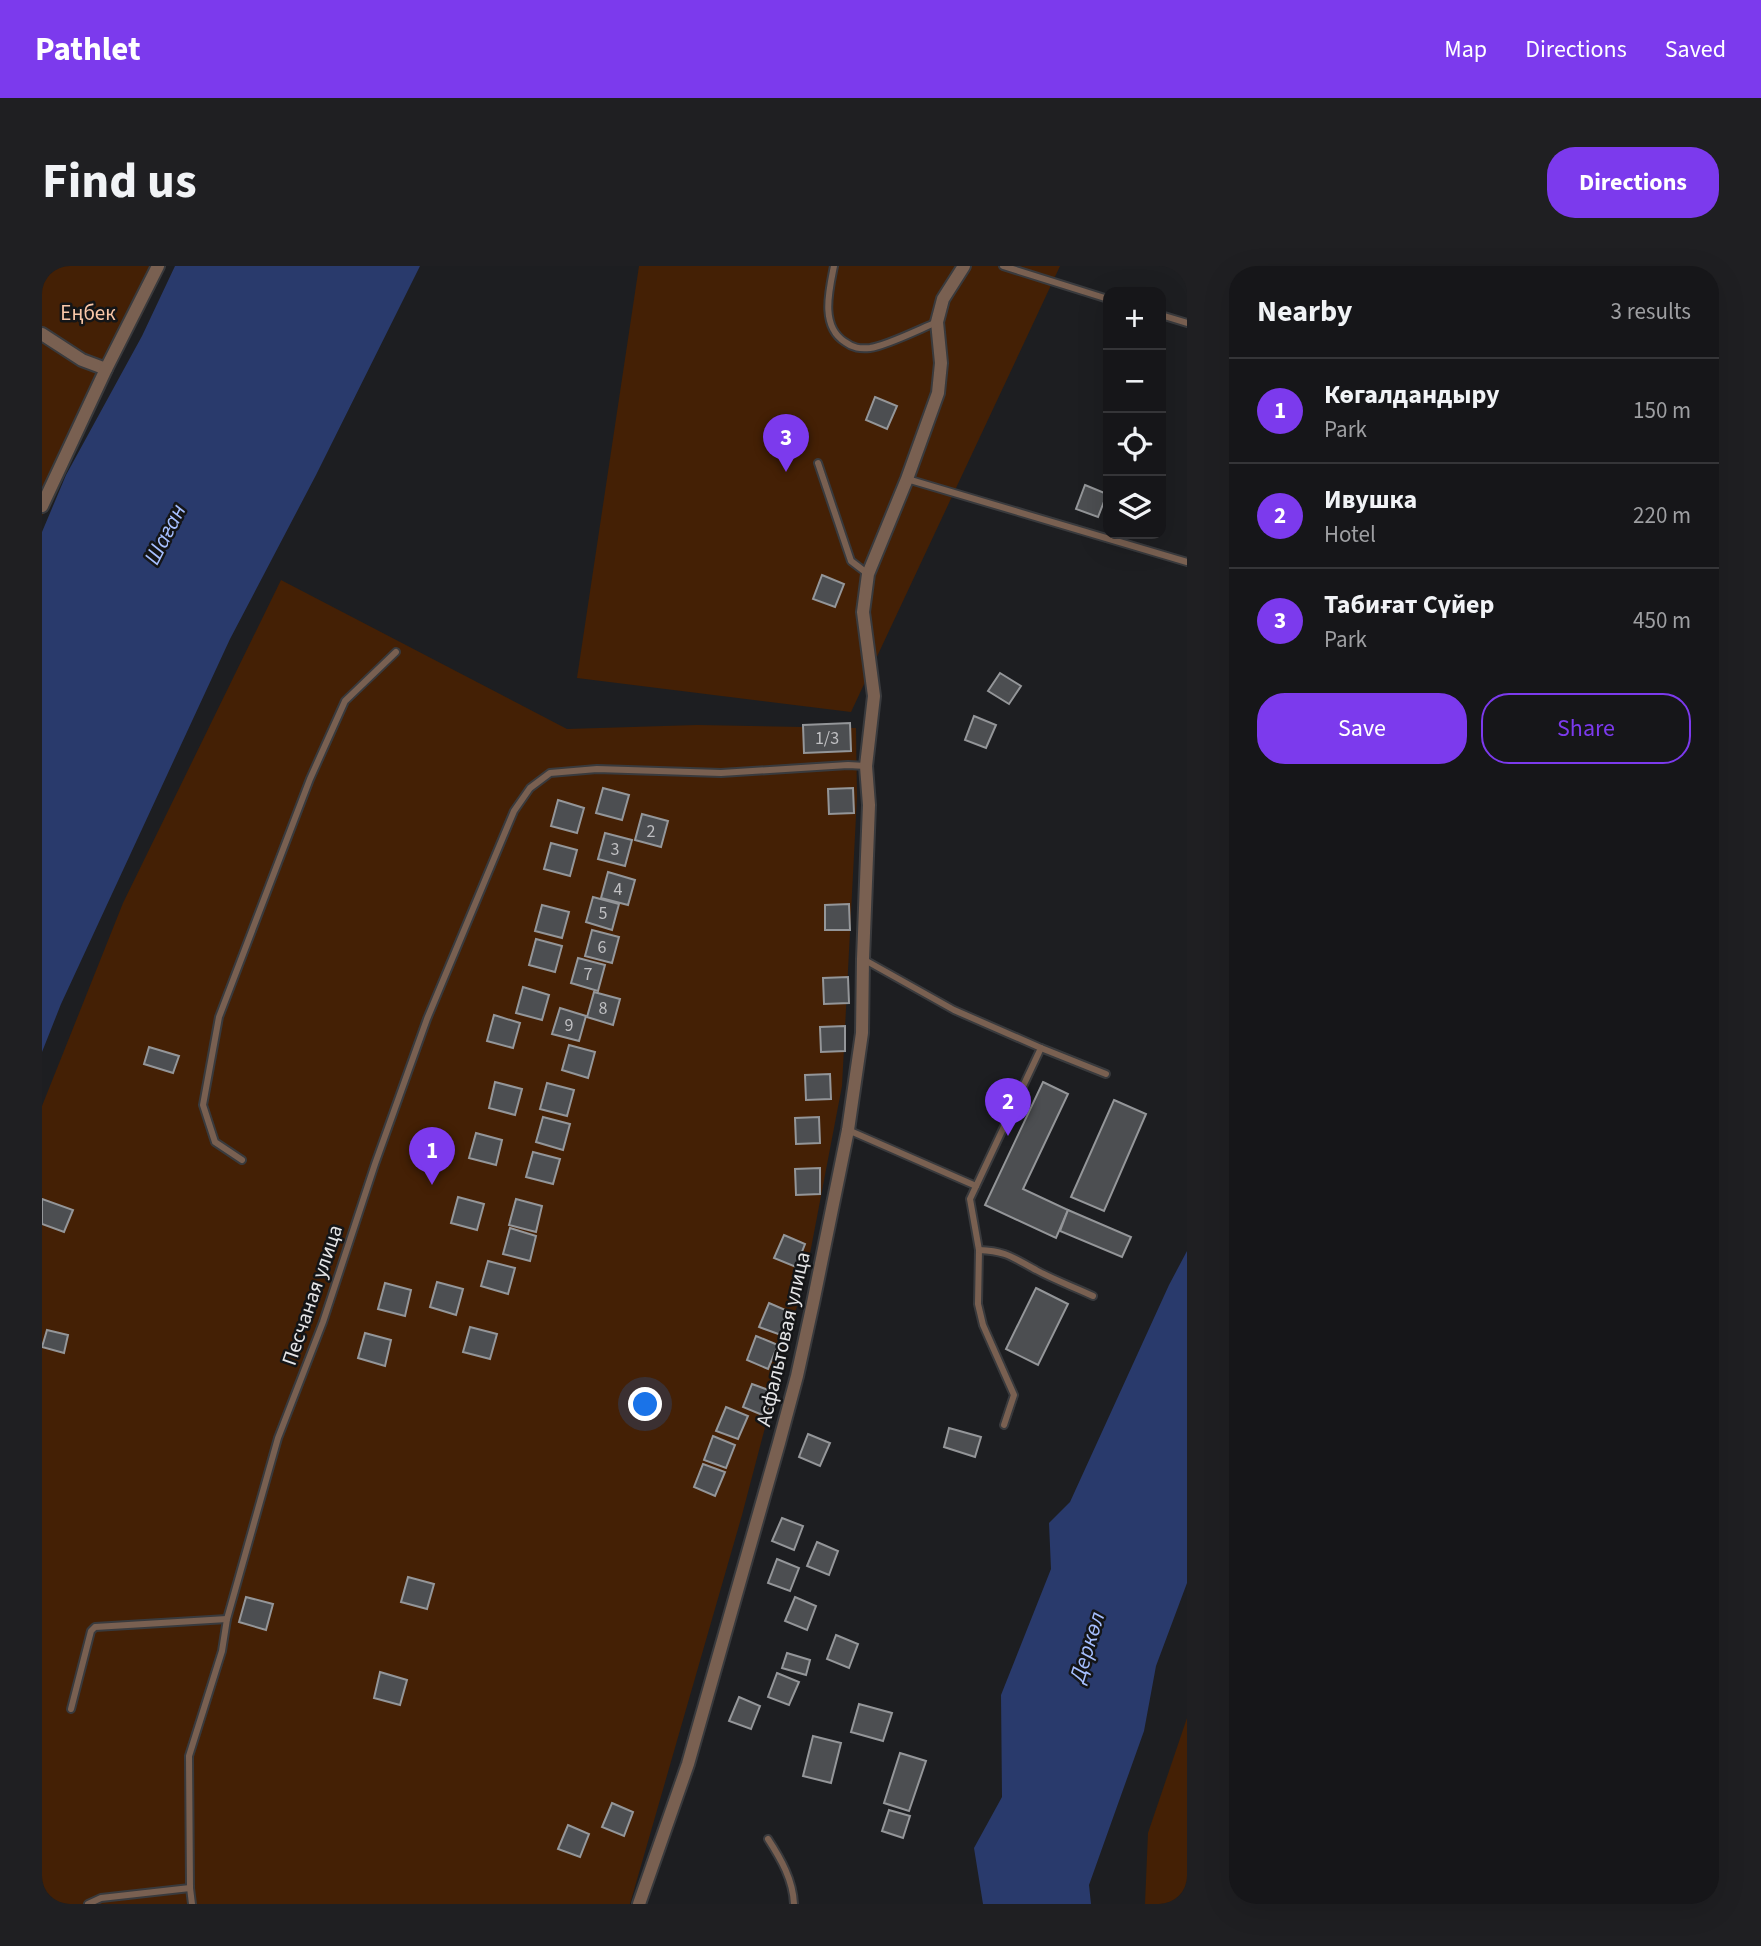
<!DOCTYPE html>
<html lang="en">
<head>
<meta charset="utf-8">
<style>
  body { margin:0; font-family:"Source Sans 3",sans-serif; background:#1f1f22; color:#f1f3f6 }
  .controls { position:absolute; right:21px; top:21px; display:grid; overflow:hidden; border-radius:14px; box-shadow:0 7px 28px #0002 }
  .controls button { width:63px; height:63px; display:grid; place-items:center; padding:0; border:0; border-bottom:2px solid #353538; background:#161619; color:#f1f3f6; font:35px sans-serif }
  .you { position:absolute; left:604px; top:1139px; width:24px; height:24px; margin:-18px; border:5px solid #fff; border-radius:50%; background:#1a73e8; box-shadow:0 0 0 10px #1a73e833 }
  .badge { display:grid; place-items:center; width:46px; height:46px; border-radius:50%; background:#7c3aed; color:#fff; font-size:23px; font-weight:700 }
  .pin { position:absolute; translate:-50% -58px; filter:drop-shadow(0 2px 4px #0008) }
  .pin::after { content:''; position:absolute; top:37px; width:24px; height:21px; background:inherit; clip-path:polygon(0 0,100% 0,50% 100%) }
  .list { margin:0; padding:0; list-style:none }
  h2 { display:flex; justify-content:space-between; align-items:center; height:91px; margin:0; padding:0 28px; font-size:30px }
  h2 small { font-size:23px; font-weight:400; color:#9e9fa2 }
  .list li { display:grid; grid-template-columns:46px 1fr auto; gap:21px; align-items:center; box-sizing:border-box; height:105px; padding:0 28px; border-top:2px solid #353538 }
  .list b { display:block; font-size:26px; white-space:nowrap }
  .list p { margin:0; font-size:23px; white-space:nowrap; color:#9e9fa2 }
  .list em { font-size:23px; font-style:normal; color:#9e9fa2 }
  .actions { display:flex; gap:14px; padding:21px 28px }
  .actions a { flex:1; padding:16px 0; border:2px solid #7c3aed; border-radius:28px; text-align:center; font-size:24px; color:#7c3aed }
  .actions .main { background:#7c3aed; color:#fff }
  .icon { flex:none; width:38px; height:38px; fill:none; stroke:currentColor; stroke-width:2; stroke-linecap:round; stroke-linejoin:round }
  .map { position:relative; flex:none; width:1145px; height:1638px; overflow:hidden; border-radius:28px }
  header { display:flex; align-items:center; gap:42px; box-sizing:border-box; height:98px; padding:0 35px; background:#7c3aed; color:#fff }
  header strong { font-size:33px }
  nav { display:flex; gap:38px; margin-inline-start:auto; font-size:24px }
  .intro { display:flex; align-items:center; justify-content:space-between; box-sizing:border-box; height:168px; padding:0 42px }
  h1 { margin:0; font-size:49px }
  .button { padding:18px 32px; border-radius:28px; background:#7c3aed; color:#fff; font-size:24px; font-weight:700 }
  main { display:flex; gap:42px; padding:0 42px }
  aside { flex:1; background:#161619; border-radius:28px; box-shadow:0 7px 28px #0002 }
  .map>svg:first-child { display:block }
  .green { fill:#442005 }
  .water { fill:#293a6c }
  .building { fill:#4c4e51; stroke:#949699; stroke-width:2 }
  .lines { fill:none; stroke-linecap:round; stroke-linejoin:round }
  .lane-casing { stroke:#393a3d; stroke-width:10 }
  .street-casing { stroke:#393a3d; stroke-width:16 }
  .lane { stroke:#796051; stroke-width:6 }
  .street { stroke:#796051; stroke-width:12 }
  .labels { text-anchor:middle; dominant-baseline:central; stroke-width:5; stroke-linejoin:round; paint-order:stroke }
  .number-label { font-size:18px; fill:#bfbfc2 }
  .park-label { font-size:21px; fill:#f9c7a8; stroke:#141517 }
  .street-label { font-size:21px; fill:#e5e5e7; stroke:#141517 }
  .water-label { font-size:23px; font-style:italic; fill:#a6bfff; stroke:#141517 }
</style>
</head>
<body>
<header>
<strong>Pathlet</strong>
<nav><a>Map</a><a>Directions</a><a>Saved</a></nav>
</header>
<div class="intro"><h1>Find us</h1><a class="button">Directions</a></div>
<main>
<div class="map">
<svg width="1145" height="1638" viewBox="0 0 1145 1638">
  <rect width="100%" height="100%" fill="#1d1e21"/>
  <g class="green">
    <polygon points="0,0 124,0 97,55 67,106 0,250"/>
    <polygon points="597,0 1018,0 809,446 535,412"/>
    <polygon points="239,314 525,463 655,459 814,462 815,531 800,820 766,998 700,1249 588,1638 0,1638 0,840 81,637"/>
    <polygon points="1145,1452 1145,1638 1103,1638 1106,1567"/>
  </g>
  <g class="water">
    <polygon points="133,0 378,0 274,209 188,373 19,738 0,786 0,266 24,209 100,70"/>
    <polygon points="1145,985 1145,1317 1114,1400 1102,1465 1047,1619 1049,1638 941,1638 932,1582 960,1531 959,1429 1009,1303 1007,1257 1028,1236 1127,1019"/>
  </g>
  <g class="building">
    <polygon points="833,131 855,140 845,163 824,154"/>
    <polygon points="1043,219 1065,228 1056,251 1034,243"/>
    <polygon points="780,309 802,318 793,341 771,333"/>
    <polygon points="958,407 979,420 967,438 946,425"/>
    <polygon points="932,450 954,459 944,482 923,474"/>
    <polygon points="808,457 809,485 762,487 761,459"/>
    <polygon points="561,522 587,529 580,554 554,547"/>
    <polygon points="811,522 812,547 787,548 786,523"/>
    <polygon points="516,534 542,542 535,567 509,560"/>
    <polygon points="600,548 626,555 619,581 593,574"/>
    <polygon points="563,567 590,574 583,600 556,593"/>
    <polygon points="509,577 535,584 528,610 502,603"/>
    <polygon points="566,606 593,614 586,639 559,632"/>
    <polygon points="551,631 577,638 570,664 544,656"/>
    <polygon points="807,638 808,664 783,664 783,639"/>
    <polygon points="500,639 527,646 520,672 493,665"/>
    <polygon points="550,664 577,671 570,697 543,690"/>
    <polygon points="494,673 520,680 513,706 487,699"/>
    <polygon points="536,692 563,699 556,725 529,717"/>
    <polygon points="806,711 807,737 782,738 781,712"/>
    <polygon points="481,721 507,729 500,754 474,747"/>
    <polygon points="552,726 578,733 571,759 545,751"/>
    <polygon points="518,742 544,750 537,775 510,768"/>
    <polygon points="452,749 478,757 471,782 445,775"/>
    <polygon points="803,760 803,785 779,786 778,761"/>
    <polygon points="527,779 553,786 546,812 520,804"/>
    <polygon points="107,781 137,790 131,807 102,798"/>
    <polygon points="788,808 789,833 764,834 763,809"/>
    <polygon points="453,816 480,823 473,849 447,842"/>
    <polygon points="1001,816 1026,828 981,923 1026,944 1014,972 943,939"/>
    <polygon points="505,817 532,824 525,850 498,843"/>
    <polygon points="1072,834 1104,848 1062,945 1029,931"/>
    <polygon points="501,851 528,858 521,884 494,876"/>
    <polygon points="777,851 778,877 754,878 753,852"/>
    <polygon points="434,867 460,874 454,899 427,892"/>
    <polygon points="491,886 518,893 511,918 484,911"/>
    <polygon points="778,902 778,928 754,929 753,903"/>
    <polygon points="416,931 442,938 435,964 409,957"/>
    <polygon points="0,933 31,944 22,966 0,958"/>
    <polygon points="474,933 500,940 494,966 467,959"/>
    <polygon points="1026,944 1089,971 1080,991 1018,965"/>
    <polygon points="468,962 494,970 488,995 461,988"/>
    <polygon points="742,969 763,978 754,1001 732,992"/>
    <polygon points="446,995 473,1002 466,1028 439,1020"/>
    <polygon points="395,1016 421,1023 414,1049 388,1041"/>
    <polygon points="343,1017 369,1024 363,1050 336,1043"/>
    <polygon points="994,1022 1026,1038 996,1099 964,1083"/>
    <polygon points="727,1037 748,1046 739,1069 717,1061"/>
    <polygon points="428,1061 455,1068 448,1093 421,1086"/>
    <polygon points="5,1064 26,1069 22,1087 0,1081"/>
    <polygon points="323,1067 349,1074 343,1100 316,1092"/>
    <polygon points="714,1070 736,1079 726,1103 705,1094"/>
    <polygon points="710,1118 732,1126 723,1150 701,1141"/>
    <polygon points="684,1141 706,1150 696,1173 674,1165"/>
    <polygon points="907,1162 939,1171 933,1191 902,1181"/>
    <polygon points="766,1168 788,1177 778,1200 757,1191"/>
    <polygon points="671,1170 693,1179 684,1202 662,1194"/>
    <polygon points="661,1198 683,1206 673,1230 652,1221"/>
    <polygon points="740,1252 761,1260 752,1284 730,1275"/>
    <polygon points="775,1276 796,1285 787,1309 765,1300"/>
    <polygon points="735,1293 757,1302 748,1325 726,1317"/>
    <polygon points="366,1311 392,1318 385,1343 359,1336"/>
    <polygon points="204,1331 231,1338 224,1364 197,1356"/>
    <polygon points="753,1331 774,1340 765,1364 743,1355"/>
    <polygon points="794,1369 816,1378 807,1402 785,1393"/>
    <polygon points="745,1387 768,1394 764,1409 740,1402"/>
    <polygon points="338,1406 365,1414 358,1439 332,1432"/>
    <polygon points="735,1407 757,1416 747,1439 726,1431"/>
    <polygon points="697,1431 718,1440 709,1463 687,1455"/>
    <polygon points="817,1438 850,1447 841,1475 809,1466"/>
    <polygon points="771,1470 799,1477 789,1517 761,1510"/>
    <polygon points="858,1487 884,1495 867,1545 842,1537"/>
    <polygon points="570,1537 591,1546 582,1570 560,1561"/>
    <polygon points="847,1544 868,1550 861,1572 840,1565"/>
    <polygon points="526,1559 547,1568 538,1591 516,1583"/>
  </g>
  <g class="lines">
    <defs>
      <g id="lane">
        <path d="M792 0C787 25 778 60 803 76 811 82 818 83 828 82 844 80 878 63 895 56"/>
        <polyline points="961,0 1066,33"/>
        <polyline points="1119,49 1145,57"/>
        <polyline points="776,197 809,295 826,308"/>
        <polyline points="865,213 1145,296"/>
        <polyline points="821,693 912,744 999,782 928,933 937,984 936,1038 941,1059 972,1129 962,1159"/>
        <polyline points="999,782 1064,808"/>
        <polyline points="806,864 934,920"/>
        <polyline points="200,894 173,876 161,839 177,751 268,513 303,435 354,386"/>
        <path d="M937 984C965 985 971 992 994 1004 1012 1014 1032 1021 1051 1030"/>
        <polyline points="29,1443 49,1365 53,1361 185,1353"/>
        <path d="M726 1573C739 1593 751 1614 752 1638"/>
        <polyline points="46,1638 59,1632 148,1622"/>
        <polyline points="150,1638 148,1622 147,1490 180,1385 185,1353 236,1172 281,1056 333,898 385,753 472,545 488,522 508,507 555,503 679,507 806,499 824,500"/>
      </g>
      <g id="street">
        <polyline points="0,68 40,94 64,103"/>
        <polyline points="0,240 64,103 116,0"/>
        <polyline points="597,1638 646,1498 737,1177 755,1110 771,1037 806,864 820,767 821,693 827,539 824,500 832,430 821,346 826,308 865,213 896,127 899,97 895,56 901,33 922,0"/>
      </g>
    </defs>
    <use href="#lane" class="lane-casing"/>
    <use href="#street" class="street-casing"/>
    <use href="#lane" class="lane"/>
    <use href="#street" class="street"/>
  </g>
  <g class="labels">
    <g class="number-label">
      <text x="785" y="472">1/3</text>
      <text x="609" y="565">2</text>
      <text x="573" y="583">3</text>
      <text x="576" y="623">4</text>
      <text x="561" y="647">5</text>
      <text x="560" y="681">6</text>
      <text x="546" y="708">7</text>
      <text x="561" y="742">8</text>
      <text x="527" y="759">9</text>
    </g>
    <g class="park-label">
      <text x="46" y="47">Еңбек</text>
    </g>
    <g class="street-label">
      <text transform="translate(270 1029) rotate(-71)">Песчаная улица</text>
      <text transform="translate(741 1073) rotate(-77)">Асфальтовая улица</text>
    </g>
    <g class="water-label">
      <text transform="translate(123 268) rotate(-63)">Шаған</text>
      <text transform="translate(1045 1381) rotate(-73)">Деркөл</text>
    </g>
  </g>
</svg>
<div class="controls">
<button>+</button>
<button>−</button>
<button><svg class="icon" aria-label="locate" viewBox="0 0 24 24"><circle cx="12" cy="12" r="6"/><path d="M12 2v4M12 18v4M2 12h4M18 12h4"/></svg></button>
<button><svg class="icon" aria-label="layers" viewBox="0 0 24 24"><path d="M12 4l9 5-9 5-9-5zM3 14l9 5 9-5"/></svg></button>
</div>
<div class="you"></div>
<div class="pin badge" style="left:390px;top:919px">1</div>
<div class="pin badge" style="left:966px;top:870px">2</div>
<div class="pin badge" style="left:744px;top:206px">3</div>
</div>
<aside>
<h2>Nearby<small>3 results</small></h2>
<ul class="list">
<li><span class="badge">1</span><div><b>Көгалдандыру</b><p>Park</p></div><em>150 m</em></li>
<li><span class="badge">2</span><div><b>Ивушка</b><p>Hotel</p></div><em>220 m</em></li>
<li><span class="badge">3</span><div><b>Табиғат Сүйер</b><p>Park</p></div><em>450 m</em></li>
</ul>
<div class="actions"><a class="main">Save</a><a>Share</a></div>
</aside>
</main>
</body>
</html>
